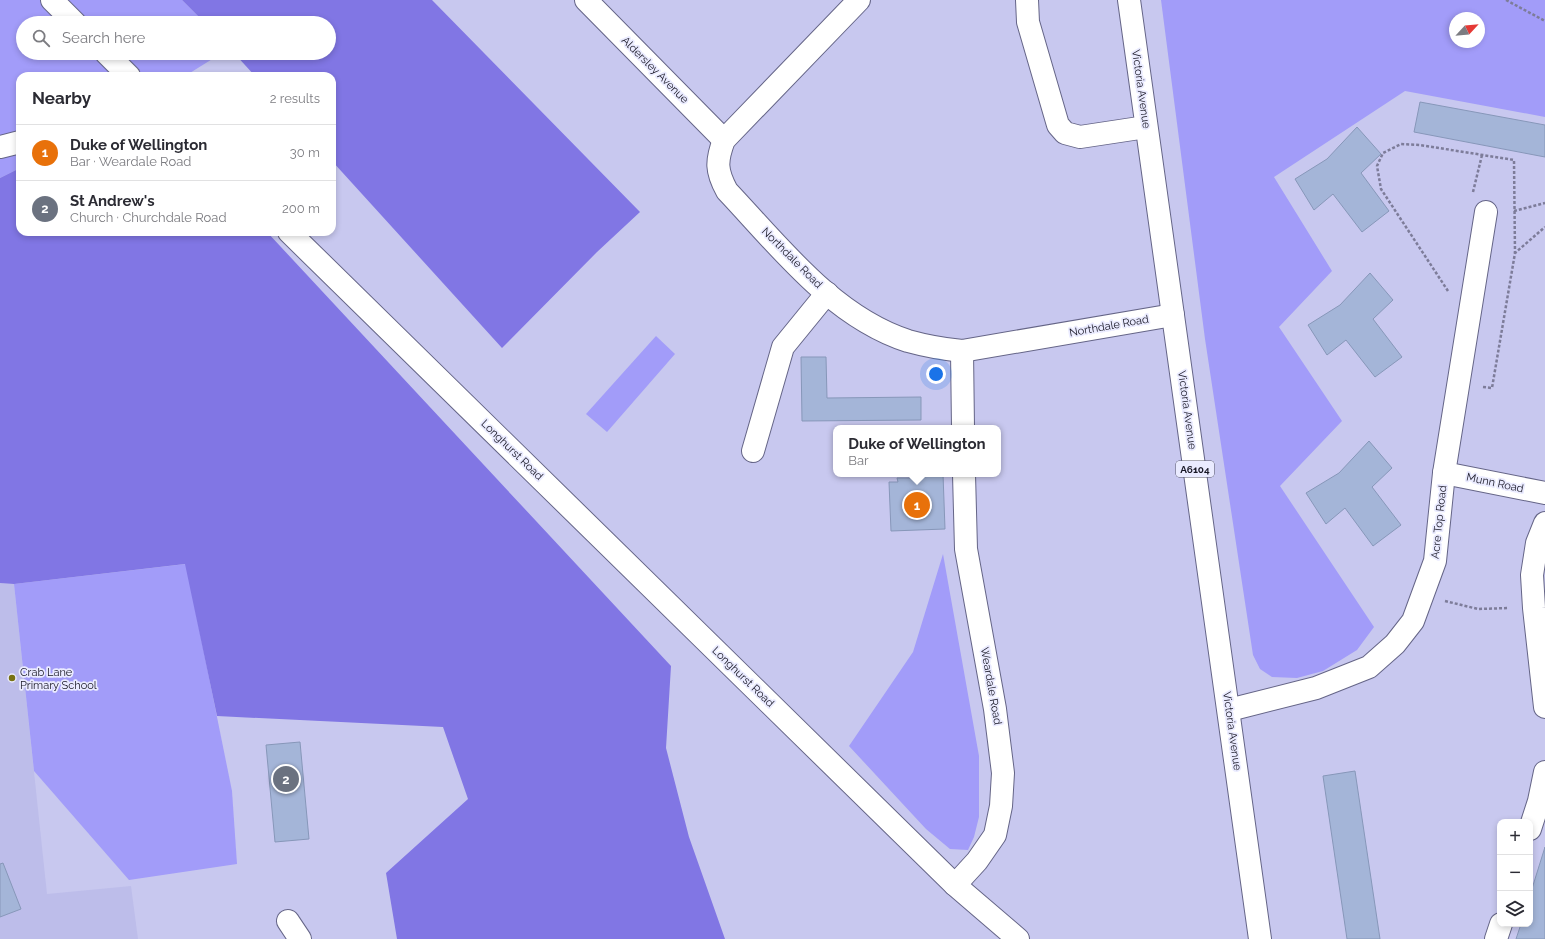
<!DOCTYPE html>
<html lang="en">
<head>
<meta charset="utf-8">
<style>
  body { margin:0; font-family:Raleway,sans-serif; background:#f7f7f7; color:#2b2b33 }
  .controls { position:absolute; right:12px; bottom:12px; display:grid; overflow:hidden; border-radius:8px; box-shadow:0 2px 6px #0003 }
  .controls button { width:36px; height:36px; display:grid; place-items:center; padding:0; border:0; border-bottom:1px solid #e1e1e2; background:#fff; color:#2b2b33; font:20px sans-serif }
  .compass { position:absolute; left:1449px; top:12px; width:36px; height:36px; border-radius:50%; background:#fff; box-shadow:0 2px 6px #0003; rotate:64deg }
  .you { position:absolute; left:936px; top:374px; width:14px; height:14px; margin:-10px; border:3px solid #fff; border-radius:50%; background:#1a73e8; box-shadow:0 0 0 6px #1a73e833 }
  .badge { display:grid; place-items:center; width:26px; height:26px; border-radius:50%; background:#d93025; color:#fff; font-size:13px; font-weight:700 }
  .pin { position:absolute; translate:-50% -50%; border:2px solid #fff; box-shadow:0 1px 4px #0006 }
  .popup { position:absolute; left:833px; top:425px; width:168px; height:52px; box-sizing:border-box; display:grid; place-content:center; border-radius:8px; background:#fff; filter:drop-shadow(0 1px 3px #0005); font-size:13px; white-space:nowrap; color:#7c7c81 }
  .popup b { font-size:15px; color:#2b2b33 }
  .popup::after { content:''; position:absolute; left:50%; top:100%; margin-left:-8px; border:8px solid transparent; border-top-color:#fff }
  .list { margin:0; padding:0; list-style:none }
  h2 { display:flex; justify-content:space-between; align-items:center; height:52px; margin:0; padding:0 16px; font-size:17px }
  h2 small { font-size:13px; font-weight:400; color:#7c7c81 }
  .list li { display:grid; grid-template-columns:26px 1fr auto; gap:12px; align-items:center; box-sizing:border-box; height:56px; padding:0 16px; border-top:1px solid #e1e1e2 }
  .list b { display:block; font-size:15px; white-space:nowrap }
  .list p { margin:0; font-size:13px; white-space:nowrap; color:#7c7c81 }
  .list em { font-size:13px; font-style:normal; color:#7c7c81 }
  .icon { flex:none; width:22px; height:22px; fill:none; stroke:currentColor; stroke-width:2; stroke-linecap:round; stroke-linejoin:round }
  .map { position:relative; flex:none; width:1545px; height:939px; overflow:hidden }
  .search { position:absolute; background:#fff; box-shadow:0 2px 6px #0003; left:16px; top:16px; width:320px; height:44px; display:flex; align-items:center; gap:10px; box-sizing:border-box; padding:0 14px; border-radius:22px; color:#7c7c81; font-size:15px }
  .panel { position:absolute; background:#fff; box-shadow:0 2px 6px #0003; left:16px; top:72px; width:320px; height:164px; border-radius:12px }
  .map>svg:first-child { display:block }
  .built { fill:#bdbdea }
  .green { fill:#a29cf9; fill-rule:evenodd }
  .forest { fill:#8176e4 }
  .building { fill:#a4b5d8; stroke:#8797b9 }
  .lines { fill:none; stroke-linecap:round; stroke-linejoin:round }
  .minor-casing { stroke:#656587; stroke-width:24 }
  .major-casing { stroke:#656587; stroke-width:24 }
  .path { stroke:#7d7c99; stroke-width:2.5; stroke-dasharray:3 2; stroke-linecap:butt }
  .minor { stroke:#fff; stroke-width:22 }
  .major { stroke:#fff; stroke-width:22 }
  .poi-dot { fill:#787213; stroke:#eaebff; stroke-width:1.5 }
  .labels { text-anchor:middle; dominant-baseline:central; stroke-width:3.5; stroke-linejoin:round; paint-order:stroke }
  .shield { fill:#eaebff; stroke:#575766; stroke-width:1 }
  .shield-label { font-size:10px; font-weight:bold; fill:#181725 }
  .street-label { font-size:11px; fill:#181725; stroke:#eaebff }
  .poi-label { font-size:11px; fill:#181725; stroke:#eaebff; text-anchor:start }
</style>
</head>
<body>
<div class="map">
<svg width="1545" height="939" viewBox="0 0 1545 939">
  <rect width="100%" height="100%" fill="#c8c8ef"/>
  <polygon class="built" points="0,583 14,584 47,894 131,886 138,939 0,939"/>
  <g class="green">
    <polygon points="0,0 182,0 205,23 23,23 23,53 222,53 185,76 20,76 20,168 0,178"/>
    <path d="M1161 0H1545V117L1405 91 1274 177 1332 271 1279 327 1342 421 1280 486 1374 627 1357 650 1323 671 1297 678 1272 677 1260 669 1253 655 1205 339ZM1455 18H1479V42H1455Z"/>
    <polygon points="656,336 675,354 607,432 586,414"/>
    <polygon points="943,554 979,756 979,817 974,837 968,850 950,849 926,829 849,746 913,652"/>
    <polygon points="186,564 232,791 237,864 129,880 34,771 14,584"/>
  </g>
  <g class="forest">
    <polygon points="182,0 432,0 640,212 597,252 502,348 332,161 332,76 255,76 234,53 329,53 329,23 205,23"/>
    <polygon points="20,168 20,232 267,232 671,666 666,748 689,837 725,939 397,939 386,873 468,799 443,727 217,716 185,564 14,584 0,583 0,178"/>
  </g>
  <g class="building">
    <polygon points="1420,102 1545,125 1545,157 1414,132"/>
    <polygon points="1357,127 1381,154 1361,173 1389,211 1362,232 1333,194 1314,210 1295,179 1327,159"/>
    <polygon points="1370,273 1393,300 1373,319 1402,357 1375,377 1346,340 1327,355 1308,325 1340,305"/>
    <polygon points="801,357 826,357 827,398 921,397 921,420 802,421"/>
    <polygon points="1369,441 1392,468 1372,487 1401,525 1373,546 1345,508 1326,524 1306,493 1339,473"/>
    <polygon points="909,474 943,474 945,529 891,531 889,482 898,482 897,478 910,478"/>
    <polygon points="300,742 309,839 275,842 266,745"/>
    <polygon points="1355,771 1380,939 1347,939 1323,776"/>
    <polygon points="1545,847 1545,939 1516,939 1521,924 1530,924 1530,895"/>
    <polygon points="3,863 21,909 0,917 0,864"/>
  </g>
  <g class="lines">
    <defs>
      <g id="minor">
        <polyline points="52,0 75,23"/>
        <polyline points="586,0 724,140"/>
        <path d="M859 0 724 140C716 161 716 171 727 191 779 246 833 317 908 341 926 346 943 349 962 351L1173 315"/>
        <polyline points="1027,0 1028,22 1058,125 1065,133 1080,137 1146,127"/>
        <polyline points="106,53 129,76"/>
        <polyline points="0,147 20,142"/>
        <polyline points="289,232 955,885 1018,939"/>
        <polyline points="962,351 963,428"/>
        <polyline points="753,451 783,347 827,293"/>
        <polyline points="1444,473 1545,493"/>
        <polyline points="1545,523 1537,543 1532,575 1534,608 1545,707"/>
        <polyline points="1229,710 1316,688 1369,667 1395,644 1413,621 1435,561 1444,473 1486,212"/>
        <polyline points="1530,829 1539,801 1545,772"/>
        <polyline points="955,885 977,861 995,835 1001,806 1003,773 995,709 966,549 964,474"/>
        <polyline points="288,921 300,939"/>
        <polyline points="1496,939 1501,924"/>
      </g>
      <polyline id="major" points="1129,0 1260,939"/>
    </defs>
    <use href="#minor" class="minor-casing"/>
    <use href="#major" class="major-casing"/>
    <g class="path">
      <polyline points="1506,0 1545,21"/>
      <polyline points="1473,192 1482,155"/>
      <polyline points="1514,211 1545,203"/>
      <polyline points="1448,291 1381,189 1377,166 1383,153 1401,144 1420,145 1514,160 1515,253"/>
      <polyline points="1483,387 1492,388 1515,253 1545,227"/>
      <polyline points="1445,601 1478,609 1509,608"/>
    </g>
    <use href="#minor" class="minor"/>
    <use href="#major" class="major"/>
  </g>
  <circle class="poi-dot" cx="12" cy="678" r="4"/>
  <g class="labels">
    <rect class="shield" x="1176" y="461" width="38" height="16" rx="3"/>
    <g class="shield-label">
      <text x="1195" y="469">A6104</text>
    </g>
    <g class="street-label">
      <text transform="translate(655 70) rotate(45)">Aldersley Avenue</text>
      <text transform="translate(1141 89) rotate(82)">Victoria Avenue</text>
      <text transform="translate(792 258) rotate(45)">Northdale Road</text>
      <text transform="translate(1109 326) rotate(-10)">Northdale Road</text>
      <text transform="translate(1187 410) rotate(82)">Victoria Avenue</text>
      <text transform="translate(512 450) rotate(44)">Longhurst Road</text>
      <text transform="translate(1495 483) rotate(12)">Munn Road</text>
      <text transform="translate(1439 522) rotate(-84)">Acre Top Road</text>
      <text transform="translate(743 677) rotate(44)">Longhurst Road</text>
      <text transform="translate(991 686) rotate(80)">Weardale Road</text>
      <text transform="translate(1232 731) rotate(82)">Victoria Avenue</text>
    </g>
    <g class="poi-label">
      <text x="20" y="672">Crab Lane<tspan x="20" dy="13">Primary School</tspan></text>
    </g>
  </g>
</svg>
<div class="controls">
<button>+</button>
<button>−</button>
<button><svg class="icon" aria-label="layers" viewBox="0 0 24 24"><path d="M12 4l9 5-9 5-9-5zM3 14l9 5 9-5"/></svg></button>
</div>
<svg class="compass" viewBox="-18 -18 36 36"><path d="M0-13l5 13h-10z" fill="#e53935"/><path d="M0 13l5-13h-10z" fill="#7c7c81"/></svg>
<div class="you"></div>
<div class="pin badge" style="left:917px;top:505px;background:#e8710a">1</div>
<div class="popup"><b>Duke of Wellington</b>Bar</div>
<div class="pin badge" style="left:286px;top:779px;background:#6b7280">2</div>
<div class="search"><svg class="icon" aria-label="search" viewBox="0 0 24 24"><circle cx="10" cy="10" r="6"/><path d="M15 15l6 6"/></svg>Search here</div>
<section class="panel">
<h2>Nearby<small>2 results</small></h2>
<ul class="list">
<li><span class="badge" style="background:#e8710a">1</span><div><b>Duke of Wellington</b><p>Bar · Weardale Road</p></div><em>30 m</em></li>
<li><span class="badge" style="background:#6b7280">2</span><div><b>St Andrew's</b><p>Church · Churchdale Road</p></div><em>200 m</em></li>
</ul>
</section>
</div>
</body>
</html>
